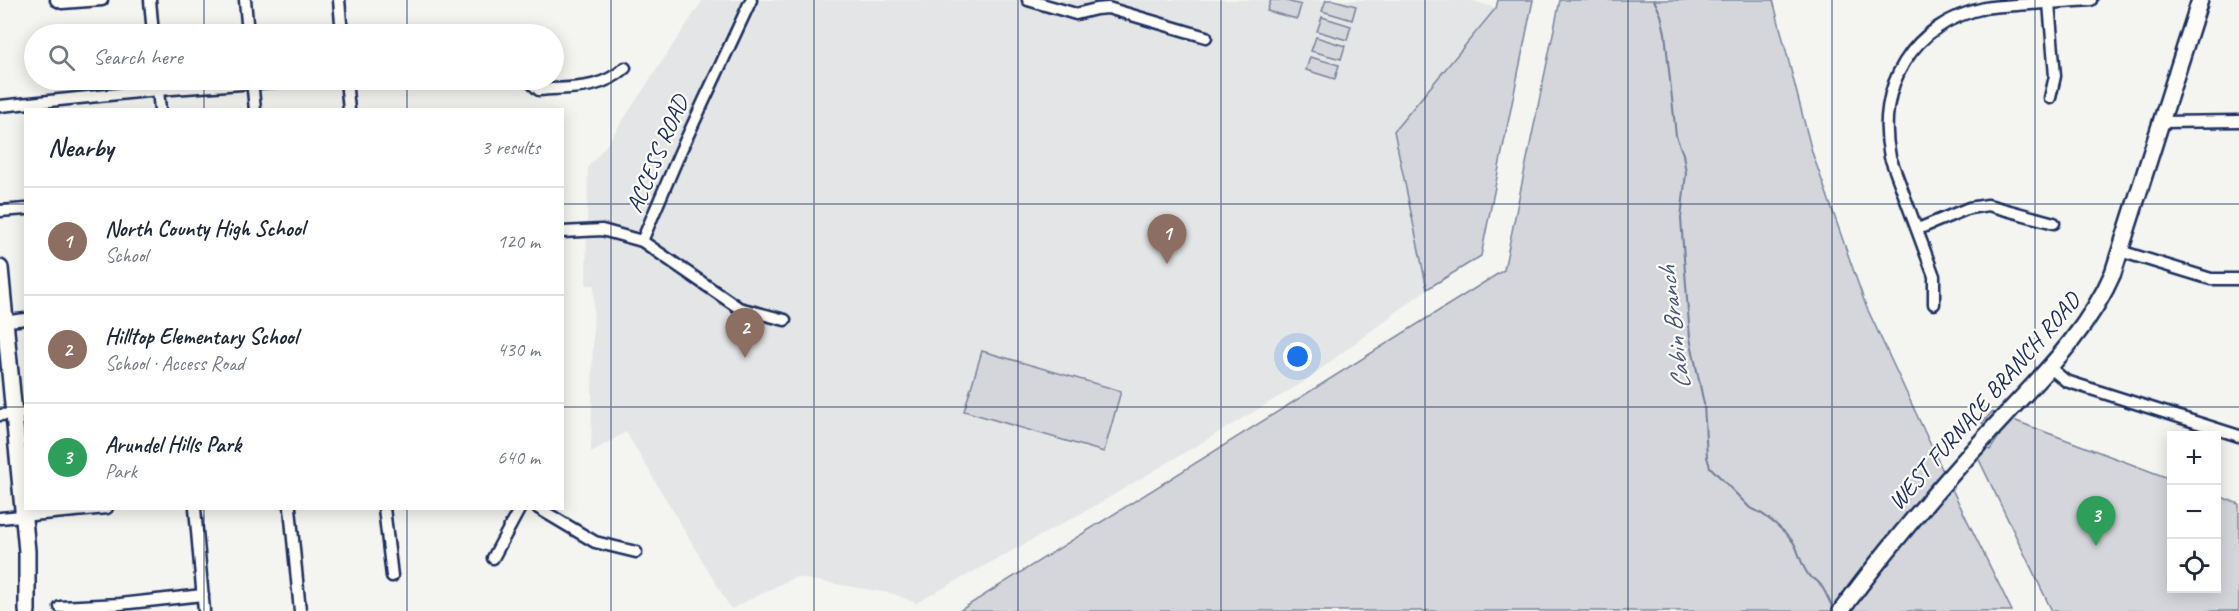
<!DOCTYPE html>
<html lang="en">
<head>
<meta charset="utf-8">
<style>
  body { margin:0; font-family:Caveat,sans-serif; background:#f2f2f3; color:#1f2937 }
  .controls { position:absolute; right:18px; bottom:18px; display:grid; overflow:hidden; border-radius:0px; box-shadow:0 3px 15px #0003 }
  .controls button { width:54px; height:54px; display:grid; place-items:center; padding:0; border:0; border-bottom:2px solid #e0e1e3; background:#fff; color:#1f2937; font:30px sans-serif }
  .you { position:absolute; left:1298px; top:357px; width:21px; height:21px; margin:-15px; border:4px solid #fff; border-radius:50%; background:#1a73e8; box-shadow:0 0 0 9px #1a73e833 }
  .badge { display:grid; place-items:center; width:39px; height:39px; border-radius:50%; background:#1b2f5e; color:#fff; font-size:20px; font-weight:700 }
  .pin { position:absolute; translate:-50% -50px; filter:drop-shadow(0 2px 3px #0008) }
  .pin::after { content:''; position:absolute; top:32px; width:21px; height:18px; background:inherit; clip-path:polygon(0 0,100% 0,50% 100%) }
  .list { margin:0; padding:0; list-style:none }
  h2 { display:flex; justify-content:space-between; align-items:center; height:78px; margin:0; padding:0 24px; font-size:26px }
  h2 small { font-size:20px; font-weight:400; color:#747a83 }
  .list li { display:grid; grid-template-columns:39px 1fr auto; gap:18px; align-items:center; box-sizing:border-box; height:108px; padding:0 24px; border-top:2px solid #e0e1e3 }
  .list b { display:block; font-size:22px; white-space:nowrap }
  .list p { margin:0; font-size:20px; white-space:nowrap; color:#747a83 }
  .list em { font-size:20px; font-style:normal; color:#747a83 }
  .icon { flex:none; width:33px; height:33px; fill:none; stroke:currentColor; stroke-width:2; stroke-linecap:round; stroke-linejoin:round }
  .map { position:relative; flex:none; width:2239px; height:611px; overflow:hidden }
  .search { position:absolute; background:#fff; box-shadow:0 3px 15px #0003; left:24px; top:24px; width:540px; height:66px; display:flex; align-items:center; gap:15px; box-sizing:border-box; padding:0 21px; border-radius:33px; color:#747a83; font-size:22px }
  .panel { position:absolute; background:#fff; box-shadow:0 3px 15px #0003; left:24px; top:108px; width:540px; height:402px; border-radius:0px }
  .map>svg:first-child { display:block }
  .built { fill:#e4e5e6 }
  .green { fill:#d4d6db; stroke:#78829c; stroke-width:1.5 }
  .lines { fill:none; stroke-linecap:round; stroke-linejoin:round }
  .stream { stroke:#717c98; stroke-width:2 }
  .street-casing { stroke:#1b2f5e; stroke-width:15 }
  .secondary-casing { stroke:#1b2f5e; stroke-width:20 }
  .street { stroke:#fdfcf7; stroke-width:10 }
  .secondary { stroke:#fdfcf7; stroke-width:15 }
  .grid { fill:none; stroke:#1b2f5e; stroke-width:1.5; stroke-opacity:0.55 }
  .labels { text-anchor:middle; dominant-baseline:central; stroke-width:4.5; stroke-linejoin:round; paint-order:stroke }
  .street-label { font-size:24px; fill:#1b2f5e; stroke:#fdfcf7 }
  .water-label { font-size:26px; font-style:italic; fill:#46567b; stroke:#fdfcf7 }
</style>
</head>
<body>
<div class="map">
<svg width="2239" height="611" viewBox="0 0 2239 611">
  <rect width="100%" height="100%" fill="#f4f4f1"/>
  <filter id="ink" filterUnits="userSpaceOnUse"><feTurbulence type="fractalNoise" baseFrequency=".0167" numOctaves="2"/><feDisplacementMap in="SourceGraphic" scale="12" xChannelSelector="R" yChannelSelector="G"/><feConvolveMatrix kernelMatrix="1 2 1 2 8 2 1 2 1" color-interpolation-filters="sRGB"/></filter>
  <g filter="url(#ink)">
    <polygon class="built" points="703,0 1469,0 1496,8 1395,131 1427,289 1302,383 1091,508 916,603 894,594 795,577 731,609 626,432 591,452 594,285 586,285 588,167 605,147"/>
    <g class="green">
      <polygon points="1271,0 1283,0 1301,5 1297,19 1267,11"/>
      <polygon points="1326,0 1334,0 1356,6 1352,20 1322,11"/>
      <polygon points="1498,0 1533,0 1481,256 1427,289 1394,131 1496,8"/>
      <polygon points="1560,0 1773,0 1812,152 1866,306 1942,469 2012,611 959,611 1504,270"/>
      <polygon points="1322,17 1351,26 1347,40 1317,31"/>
      <polygon points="1316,37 1345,46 1341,59 1311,51"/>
      <polygon points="1310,57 1339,65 1335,79 1306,70"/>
      <polygon points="982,351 1121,391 1104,452 964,411"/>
      <polygon points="1992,412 2171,479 2172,588 2216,588 2217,495 2239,504 2239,611 2052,611 1970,441 1990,450 2000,435 1982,423"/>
    </g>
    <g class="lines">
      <path class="stream" d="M1654 0 1661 15 1665 33 1676 136 1683 154 1686 173 1681 218 1682 232 1690 338 1704 404 1707 457 1710 467 1750 508C1763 512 1791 535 1796 547 1800 557 1803 569 1810 577 1813 579 1816 579 1818 582 1824 587 1828 599 1832 606"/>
      <defs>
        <g id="street">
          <polyline points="56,0 62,3 102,0"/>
          <polyline points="150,0 153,34"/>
          <polyline points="245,0 248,34"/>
          <polyline points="339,0 342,34"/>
          <polyline points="751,0 681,150 642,241 739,308 785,320"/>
          <polyline points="1028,0 1076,14 1096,9 1108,8 1206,37"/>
          <polyline points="2049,3 2055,76 2050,98"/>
          <polyline points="525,33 525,34"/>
          <polyline points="157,80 160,110"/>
          <polyline points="252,80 255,110"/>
          <polyline points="346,80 349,110"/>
          <path d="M528 80 539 90C571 87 599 91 625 68"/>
          <polyline points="0,106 158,90 299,80"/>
          <polyline points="2161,122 2239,121"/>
          <polyline points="0,211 26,209"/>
          <polyline points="1918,229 1969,208 1988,205 2054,223"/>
          <polyline points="562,232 602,230 642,241"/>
          <polyline points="2120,251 2211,279 2239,279"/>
          <path d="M1934 304V276L1890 157C1875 87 1912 23 1985 8 1995 6 2006 6 2017 5 2041 3 2066 2 2091 0"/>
          <polyline points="0,322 26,319"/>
          <polyline points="2049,367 2066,381 2239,436"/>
          <polyline points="0,415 26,413"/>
          <polyline points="195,508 204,611"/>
          <polyline points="290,508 300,611"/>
          <polyline points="384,508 392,576"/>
          <polyline points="538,508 595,542 636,552"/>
          <polyline points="0,518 107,508"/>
          <polyline points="493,558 520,508"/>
          <polyline points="60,607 120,604 203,595"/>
        </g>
        <g id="secondary">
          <polyline points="0,268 27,551 27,611"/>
          <path d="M1841 611C1886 549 1936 491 1987 435 2033 384 2086 336 2113 273L2200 0"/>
        </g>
      </defs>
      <use href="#street" class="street-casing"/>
      <use href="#secondary" class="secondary-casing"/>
      <use href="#street" class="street"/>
      <use href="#secondary" class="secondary"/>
    </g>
  </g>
  <path class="grid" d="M204 0V34M407 0V34M611 0V611M814 0V611M1018 0V611M1221 0V611M1425 0V611M1628 0V611M1832 0V611M2035 0V611M204 80V110M407 80V110M0 204H26M562 204H2239M0 407H26M562 407H2239M204 508V611M407 508V611"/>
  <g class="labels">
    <g class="street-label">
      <text transform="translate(657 154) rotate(-67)">ACCESS ROAD</text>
      <text transform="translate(1984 401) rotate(-49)">WEST FURNACE BRANCH ROAD</text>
    </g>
    <g class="water-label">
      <text transform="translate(1674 328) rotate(-97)">Cabin Branch</text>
    </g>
  </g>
</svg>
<div class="controls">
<button>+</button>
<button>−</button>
<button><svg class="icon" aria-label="locate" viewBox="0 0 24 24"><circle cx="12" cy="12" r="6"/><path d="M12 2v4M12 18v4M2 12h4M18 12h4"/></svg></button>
</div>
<div class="you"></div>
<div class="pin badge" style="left:1167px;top:264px;background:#8d6e63">1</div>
<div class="pin badge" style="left:745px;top:358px;background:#8d6e63">2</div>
<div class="pin badge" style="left:2096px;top:546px;background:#2e9e5b">3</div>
<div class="search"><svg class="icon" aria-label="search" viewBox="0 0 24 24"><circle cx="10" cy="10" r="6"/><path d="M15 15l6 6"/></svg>Search here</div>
<section class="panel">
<h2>Nearby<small>3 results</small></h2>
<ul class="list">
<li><span class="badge" style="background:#8d6e63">1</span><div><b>North County High School</b><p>School</p></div><em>120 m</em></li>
<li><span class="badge" style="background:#8d6e63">2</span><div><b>Hilltop Elementary School</b><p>School · Access Road</p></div><em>430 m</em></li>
<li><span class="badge" style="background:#2e9e5b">3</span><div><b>Arundel Hills Park</b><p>Park</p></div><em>640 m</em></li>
</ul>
</section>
</div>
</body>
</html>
